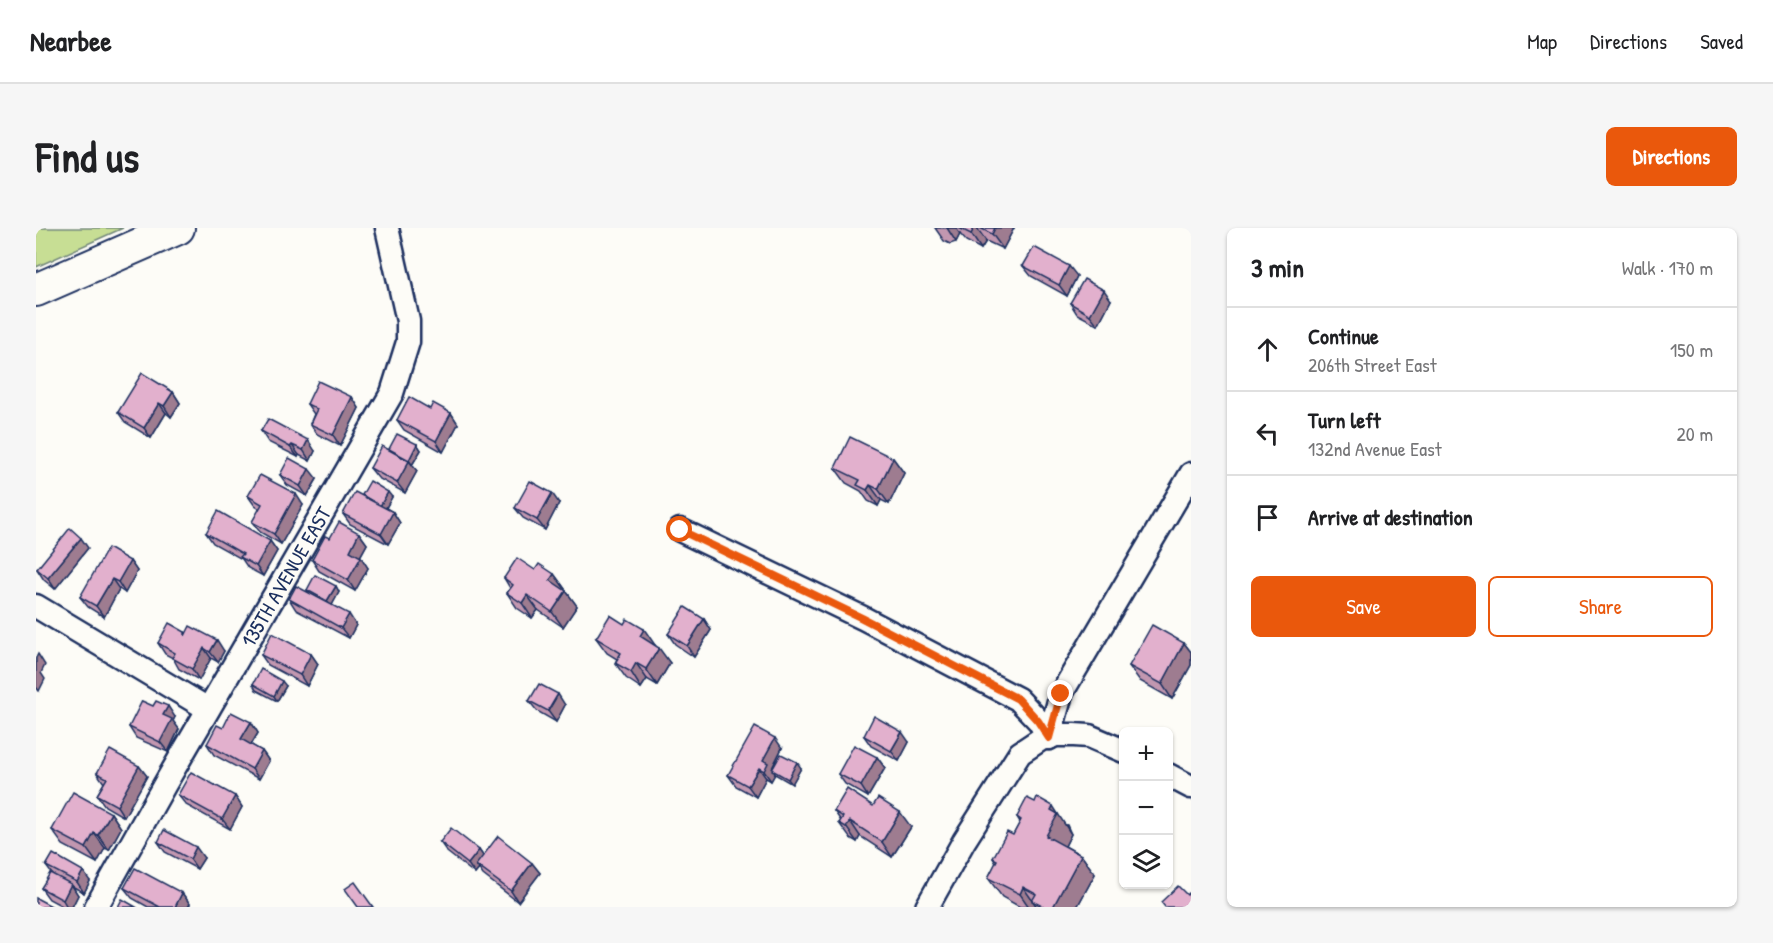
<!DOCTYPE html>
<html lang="en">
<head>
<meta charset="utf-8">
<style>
  body { margin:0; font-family:"Patrick Hand",sans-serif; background:#f6f6f6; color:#202124 }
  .controls { position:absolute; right:18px; bottom:18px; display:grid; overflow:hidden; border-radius:9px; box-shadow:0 2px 4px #0004 }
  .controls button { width:54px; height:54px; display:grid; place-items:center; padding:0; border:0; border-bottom:2px solid #e0e0e0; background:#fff; color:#202124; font:30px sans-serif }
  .stop { position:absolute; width:18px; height:18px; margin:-14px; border:4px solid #ea580c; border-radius:50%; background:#fff }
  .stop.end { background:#ea580c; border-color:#fff; box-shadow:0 2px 6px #0008 }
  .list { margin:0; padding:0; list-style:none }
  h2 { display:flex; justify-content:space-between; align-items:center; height:78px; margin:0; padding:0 24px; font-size:26px }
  h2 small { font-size:20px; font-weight:400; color:#757577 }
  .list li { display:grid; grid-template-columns:39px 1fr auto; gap:18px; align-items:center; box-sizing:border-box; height:84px; padding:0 24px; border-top:2px solid #e0e0e0 }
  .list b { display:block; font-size:22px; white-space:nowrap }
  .list p { margin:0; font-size:20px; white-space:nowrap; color:#757577 }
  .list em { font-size:20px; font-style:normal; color:#757577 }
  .actions { display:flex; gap:12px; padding:18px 24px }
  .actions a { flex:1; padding:14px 0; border:2px solid #ea580c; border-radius:9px; text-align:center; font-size:21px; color:#ea580c }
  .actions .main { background:#ea580c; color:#fff }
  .icon { flex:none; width:33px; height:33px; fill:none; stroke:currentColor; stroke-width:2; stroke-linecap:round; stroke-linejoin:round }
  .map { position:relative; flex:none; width:1155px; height:679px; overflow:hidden; border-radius:9px }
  header { display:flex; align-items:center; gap:36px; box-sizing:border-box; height:84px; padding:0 30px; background:#fff; border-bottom:2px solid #e0e0e0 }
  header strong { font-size:28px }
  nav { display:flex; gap:33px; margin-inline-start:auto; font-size:21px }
  .intro { display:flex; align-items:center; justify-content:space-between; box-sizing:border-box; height:144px; padding:0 36px }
  h1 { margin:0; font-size:42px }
  .button { padding:15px 27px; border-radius:9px; background:#ea580c; color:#fff; font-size:21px; font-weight:700 }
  main { display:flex; gap:36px; padding:0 36px }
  aside { flex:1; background:#fff; border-radius:9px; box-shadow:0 2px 4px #0004 }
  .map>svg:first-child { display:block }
  .green { fill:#c7de94; stroke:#718679; stroke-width:1.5 }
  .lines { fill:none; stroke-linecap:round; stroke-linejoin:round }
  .minor-casing { stroke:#1b2f5e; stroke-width:27 }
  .secondary-casing { stroke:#1b2f5e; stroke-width:36 }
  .minor { stroke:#fdfcf7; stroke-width:22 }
  .secondary { stroke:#fdfcf7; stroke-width:32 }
  .wall { fill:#c297b0; stroke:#1b2f5e; stroke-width:1.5 }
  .shaded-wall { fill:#9e7b90; stroke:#1b2f5e; stroke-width:1.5 }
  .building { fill:#e2b0cd; stroke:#1b2f5e; stroke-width:1.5 }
  .route { stroke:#ea580c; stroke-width:8 }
  .labels { text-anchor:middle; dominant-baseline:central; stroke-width:4.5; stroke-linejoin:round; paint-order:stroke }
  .street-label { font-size:21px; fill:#1b2f5e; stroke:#fdfcf7 }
</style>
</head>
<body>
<header>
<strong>Nearbee</strong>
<nav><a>Map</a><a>Directions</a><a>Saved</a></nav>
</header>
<div class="intro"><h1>Find us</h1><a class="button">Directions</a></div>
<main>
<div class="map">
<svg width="1155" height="679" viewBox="0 0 1155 679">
  <rect width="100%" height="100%" fill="#fdfcf7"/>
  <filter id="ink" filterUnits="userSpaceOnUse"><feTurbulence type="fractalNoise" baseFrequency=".0167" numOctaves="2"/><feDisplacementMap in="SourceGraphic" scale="12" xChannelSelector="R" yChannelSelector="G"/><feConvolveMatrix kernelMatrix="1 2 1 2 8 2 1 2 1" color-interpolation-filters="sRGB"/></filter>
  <g filter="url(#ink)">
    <polygon class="green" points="0,0 87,0 0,39"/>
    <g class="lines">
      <defs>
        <g id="minor">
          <polyline points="644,302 827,390 982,471 1003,493 1013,510"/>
          <polyline points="0,378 172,481"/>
          <polyline points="1013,510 1025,466 1155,246"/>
          <polyline points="1132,547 1155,559"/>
          <path id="s1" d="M60 679 129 556 356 165 372 114V93L351 0"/>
          <polyline points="891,679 928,613 984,525 1005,511 1020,507 1038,507 1053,508 1088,523"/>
        </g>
        <polyline id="secondary" points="0,62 142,0"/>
      </defs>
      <use href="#minor" class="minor-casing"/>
      <use href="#secondary" class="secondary-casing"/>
      <use href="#minor" class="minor"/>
      <use href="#secondary" class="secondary"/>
    </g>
    <g class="wall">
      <polygon points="899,0 978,0 967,21 950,13 945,21 930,13 924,6 920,14 914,16 908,13"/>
      <polygon points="987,38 1041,48 1031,68 995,48"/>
      <polygon points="1075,72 1062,97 1041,86 1034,75"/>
      <polygon points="137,164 144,175 135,189 130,185 115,210 89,194 82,184"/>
      <polygon points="316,169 323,180 304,218 281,206 274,196 278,186 271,176"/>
      <polygon points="394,181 415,185 422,196 407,224 368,202 361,192"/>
      <polygon points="225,203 279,223 274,233 263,227 262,229 232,214"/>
      <polygon points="381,216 385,222 376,237 381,243 369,265 342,250 334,240"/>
      <polygon points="857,230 868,245 853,276 845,272 842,278 832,273 825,263 810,255 799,240"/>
      <polygon points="244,247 281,251 271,268 251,257"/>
      <polygon points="212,268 267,277 245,316 224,304 216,294 224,281 219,278"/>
      <polygon points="326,268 356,269 350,280 357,284 364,295 352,316 314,296 307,286"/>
      <polygon points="523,275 509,302 487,290 479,280"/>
      <polygon points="170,305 234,313 241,323 227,348 212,340 206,331 177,315"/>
      <polygon points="323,305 331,316 324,329 332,340 319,363 283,343 276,332 294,310"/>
      <polygon points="52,320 19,361 8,352 1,341"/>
      <polygon points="94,333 101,343 89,365 83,361 68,389 52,379 44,369"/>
      <polygon points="499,342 518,346 529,361 528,362 530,363 541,378 527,399 502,382 496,390 481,380 471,365 474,360 468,350"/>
      <polygon points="300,358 303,364 296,377 320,397 313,410 260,382 253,371 272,364 271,362"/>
      <polygon points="668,391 675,402 658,429 639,416 632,406"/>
      <polygon points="149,404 188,423 182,434 175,430 163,452 143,441 137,430 129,426 122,415"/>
      <polygon points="560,410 619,417 634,435 621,457 611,451 605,460 590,450 579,435 581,431 571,425"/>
      <polygon points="1148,415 1155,424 1155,437 1136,471 1104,453 1093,438"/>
      <polygon points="275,426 282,436 271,458 232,437 225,427"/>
      <polygon points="217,456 250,458 241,473 220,462"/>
      <polygon points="493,473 529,477 520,494 501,483"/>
      <polygon points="139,489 137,493 143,501 132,524 100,510 93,499"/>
      <polygon points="215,494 222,505 215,517 226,523 233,533 223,551 178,527 171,516 187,500"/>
      <polygon points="828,508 873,514 863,533 835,518"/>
      <polygon points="746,520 736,540 737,542 765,540 756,556 739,546 735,553 730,550 720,569 700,558 692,547"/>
      <polygon points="841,529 849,540 832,569 809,556 802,546"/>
      <polygon points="103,538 111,548 88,589 69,578 61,567 68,555 61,545"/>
      <polygon points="142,567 199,568 206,579 194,601 150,577"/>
      <polygon points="837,578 875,599 856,629 824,608 821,614 814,610 803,595 805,593 798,583"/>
      <polygon points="75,585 85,600 73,622 69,620 61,635 27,617 16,602"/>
      <polygon points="981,589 1031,597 1035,606 1029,618 1045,627 1059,646 1041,679 984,679 966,669 952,650 960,635 957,630 977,607 984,594"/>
      <polygon points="122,614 168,630 161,641 129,624"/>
      <polygon points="404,614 443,622 447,628 496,635 504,645 482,674 447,647 443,641 439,646 411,624"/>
      <polygon points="10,638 54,653 48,665 36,658 42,667 36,679 28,679 13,671 5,660 16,646"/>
      <polygon points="88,660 146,665 154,676 152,679 112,679 96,670"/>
    </g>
    <g class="shaded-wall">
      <polygon points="911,0 920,0 924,6 920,14"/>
      <polygon points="938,0 941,0 950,13 945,21 935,6"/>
      <polygon points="959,0 978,0 967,21 956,6"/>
      <polygon points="1033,38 1041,48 1031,68 1023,57"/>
      <polygon points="1068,62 1075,72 1062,97 1054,87"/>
      <polygon points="137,164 144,175 135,189 128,178"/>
      <polygon points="316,169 323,180 304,218 297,207"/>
      <polygon points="123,175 130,185 115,210 108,200"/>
      <polygon points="415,185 422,196 407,224 400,213"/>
      <polygon points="272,212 279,223 274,233 267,222"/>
      <polygon points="381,216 385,222 376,237 373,232"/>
      <polygon points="256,217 263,227 262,229 254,219"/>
      <polygon points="857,230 868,245 853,276 842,261"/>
      <polygon points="373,233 381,243 369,265 361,255"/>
      <polygon points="273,241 281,251 271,268 264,258"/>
      <polygon points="834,257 845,272 842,278 831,262"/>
      <polygon points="352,264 356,269 348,283 344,278"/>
      <polygon points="516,265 523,275 509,302 501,292"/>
      <polygon points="260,266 267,277 245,316 238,306"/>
      <polygon points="357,284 364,295 352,316 345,306"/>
      <polygon points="323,305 331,316 321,334 314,323"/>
      <polygon points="45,310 52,320 19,361 12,350"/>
      <polygon points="234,313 241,323 227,348 220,338"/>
      <polygon points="325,329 332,340 319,363 312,352"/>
      <polygon points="94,333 101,343 89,365 82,354"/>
      <polygon points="518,346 529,361 525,367 514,352"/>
      <polygon points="76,351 83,361 68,389 60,378"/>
      <polygon points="300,358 303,364 295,379 291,373"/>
      <polygon points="530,363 541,378 527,399 516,384"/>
      <polygon points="491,367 502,382 496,390 486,375"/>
      <polygon points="313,386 320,397 313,410 305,400"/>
      <polygon points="668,391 675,402 658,429 651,418"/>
      <polygon points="608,401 619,417 615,423 604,408"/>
      <polygon points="181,412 188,423 182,434 174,424"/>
      <polygon points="1148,415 1155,424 1155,437 1136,471 1126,456"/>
      <polygon points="168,420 175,430 163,452 156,441"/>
      <polygon points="623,420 634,435 621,457 610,441"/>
      <polygon points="2,426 9,437 5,445 9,451 3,463 0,459 0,430"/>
      <polygon points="275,426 282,436 271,458 264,447"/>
      <polygon points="600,435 611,451 605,460 595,444"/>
      <polygon points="246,453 250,458 241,473 238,468"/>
      <polygon points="522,466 529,477 520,494 512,483"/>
      <polygon points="132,478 139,489 137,493 143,501 132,524 124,514 127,487"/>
      <polygon points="215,494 222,505 212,522 205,511"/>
      <polygon points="866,504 873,514 863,533 855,523"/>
      <polygon points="739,510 746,520 736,540 739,546 735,553 728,543 727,532"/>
      <polygon points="226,523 233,533 223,551 216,541"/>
      <polygon points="841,529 849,540 832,569 825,558"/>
      <polygon points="761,534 765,540 756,556 752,551"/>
      <polygon points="103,538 111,548 88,589 81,578"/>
      <polygon points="723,540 730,550 720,569 712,558"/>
      <polygon points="199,568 206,579 194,601 186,591"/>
      <polygon points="1017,578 1035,606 1024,628 1010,608 1015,582"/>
      <polygon points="864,584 875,599 856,629 846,614"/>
      <polygon points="75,585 85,600 73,622 62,607"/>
      <polygon points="814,593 824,608 821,614 810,599"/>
      <polygon points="58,605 69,620 61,635 50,620"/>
      <polygon points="160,619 168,630 161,641 154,631"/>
      <polygon points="443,622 450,632 440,637 443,641 439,646 432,636"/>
      <polygon points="1045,627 1059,646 1041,679 1017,679"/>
      <polygon points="496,635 504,645 482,674 475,663"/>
      <polygon points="47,643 54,653 48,665 41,654"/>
      <polygon points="35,656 42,667 36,679 31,679 27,672"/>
      <polygon points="987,659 1001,679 993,679 984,666"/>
      <polygon points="146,665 154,676 152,679 139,679"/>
    </g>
    <g class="building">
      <polygon points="923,0 938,0 935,6"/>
      <polygon points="944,0 959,0 956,6"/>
      <polygon points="998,19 1033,38 1023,57 987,38"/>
      <polygon points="1048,51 1068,62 1054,87 1034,75"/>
      <polygon points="106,145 137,164 128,178 123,175 108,200 82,184"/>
      <polygon points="282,153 316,169 297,207 274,196 281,181 271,176"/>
      <polygon points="373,169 394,181 397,175 415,185 400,213 361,192"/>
      <polygon points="232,191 272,212 267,222 256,217 254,219 225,203"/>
      <polygon points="361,206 381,216 373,232 353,221"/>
      <polygon points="814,209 857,230 842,261 834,257 831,262 821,257 824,252 799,240"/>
      <polygon points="346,218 373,233 361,255 334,240"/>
      <polygon points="253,230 273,241 264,258 244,247"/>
      <polygon points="224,247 260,266 238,306 216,294 226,276 212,268"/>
      <polygon points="334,253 352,264 344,278 326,267"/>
      <polygon points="494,253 516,265 501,292 479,280"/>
      <polygon points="319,264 357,284 345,306 307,286"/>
      <polygon points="182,283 234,313 220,338 204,329 207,326 170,305"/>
      <polygon points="303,294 323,305 314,323 325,329 312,352 276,332 289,308 294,310"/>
      <polygon points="34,300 45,310 12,350 1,341"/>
      <polygon points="72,320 94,333 82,354 76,351 60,378 44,369"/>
      <polygon points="481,330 499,342 503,336 518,346 514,352 530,363 516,384 491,367 486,375 471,365 477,357 468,350"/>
      <polygon points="279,347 300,358 291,373 271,362"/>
      <polygon points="260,358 313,386 305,400 253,371"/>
      <polygon points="649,379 668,391 651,418 632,406"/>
      <polygon points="574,387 588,396 591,391 608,401 604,408 623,420 610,441 600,435 595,444 579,435 585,425 560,410"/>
      <polygon points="133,395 149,404 149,408 154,398 181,412 174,424 168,420 156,441 136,430 139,425 122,415"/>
      <polygon points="1116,397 1148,415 1126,456 1093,438"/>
      <polygon points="236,405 275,426 264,447 225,427"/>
      <polygon points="225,441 246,453 238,468 217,456"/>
      <polygon points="503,456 522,466 512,483 493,473"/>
      <polygon points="106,473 117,478 120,473 132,478 127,487 136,491 124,514 93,499"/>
      <polygon points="195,484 215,494 205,511 226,523 216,541 171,516 181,497 187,500"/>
      <polygon points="838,488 866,504 855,523 828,508"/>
      <polygon points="719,499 739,510 727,532 732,535 728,543 723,540 712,558 692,547"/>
      <polygon points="818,517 841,529 825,558 802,546"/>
      <polygon points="74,522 103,538 81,578 61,567 71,550 61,545"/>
      <polygon points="745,526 761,534 752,551 736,542"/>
      <polygon points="155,544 199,568 186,591 142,567"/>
      <polygon points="811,561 837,578 842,570 864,584 846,614 814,593 810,599 803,595 807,589 798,583"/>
      <polygon points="37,564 75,585 62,607 58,605 50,620 16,602"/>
      <polygon points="1001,569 1017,578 1015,582 1022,586 1010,608 1045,627 1017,679 1008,679 996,673 1000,666 987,659 984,666 952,650 961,632 957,630 971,604 977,607 985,592 981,589 991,570 999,574"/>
      <polygon points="415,600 443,622 432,636 404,614"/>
      <polygon points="128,602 160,619 154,631 122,614"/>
      <polygon points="462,608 496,635 475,663 440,637"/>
      <polygon points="17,626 47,643 41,654 10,638"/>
      <polygon points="99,640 146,665 139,679 124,679 88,660"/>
      <polygon points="14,645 35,656 27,672 5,660"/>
      <polygon points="319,654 337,679 322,679 309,661"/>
      <polygon points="1142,658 1151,667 1152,665 1155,668 1155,679 1129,679 1125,674"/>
      <polygon points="0,670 17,679 0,679"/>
      <polygon points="86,671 100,679 82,679"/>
    </g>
  </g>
  <g class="lines" filter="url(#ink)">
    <polyline class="route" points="644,302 826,390 982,471 1002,493 1013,510 1025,466"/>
  </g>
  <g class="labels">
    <g class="street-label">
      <text stroke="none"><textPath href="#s1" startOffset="381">135TH AVENUE EAST</textPath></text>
    </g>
  </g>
</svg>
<div class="controls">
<button>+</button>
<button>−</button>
<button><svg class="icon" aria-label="layers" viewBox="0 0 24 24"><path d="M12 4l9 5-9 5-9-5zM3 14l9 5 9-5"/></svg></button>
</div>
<div class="stop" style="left:644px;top:302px"></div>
<div class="stop end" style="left:1025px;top:466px"></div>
</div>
<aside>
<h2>3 min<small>Walk · 170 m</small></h2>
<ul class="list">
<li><svg class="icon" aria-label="ahead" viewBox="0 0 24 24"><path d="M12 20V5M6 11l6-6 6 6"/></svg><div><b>Continue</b><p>206th Street East</p></div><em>150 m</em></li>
<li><svg class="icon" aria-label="left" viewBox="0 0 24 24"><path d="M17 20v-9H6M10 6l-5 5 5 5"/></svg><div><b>Turn left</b><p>132nd Avenue East</p></div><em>20 m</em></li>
<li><svg class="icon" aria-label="arrive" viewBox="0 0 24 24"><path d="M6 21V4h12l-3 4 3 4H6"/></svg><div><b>Arrive at destination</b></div></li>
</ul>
<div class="actions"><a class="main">Save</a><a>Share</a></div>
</aside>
</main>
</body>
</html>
